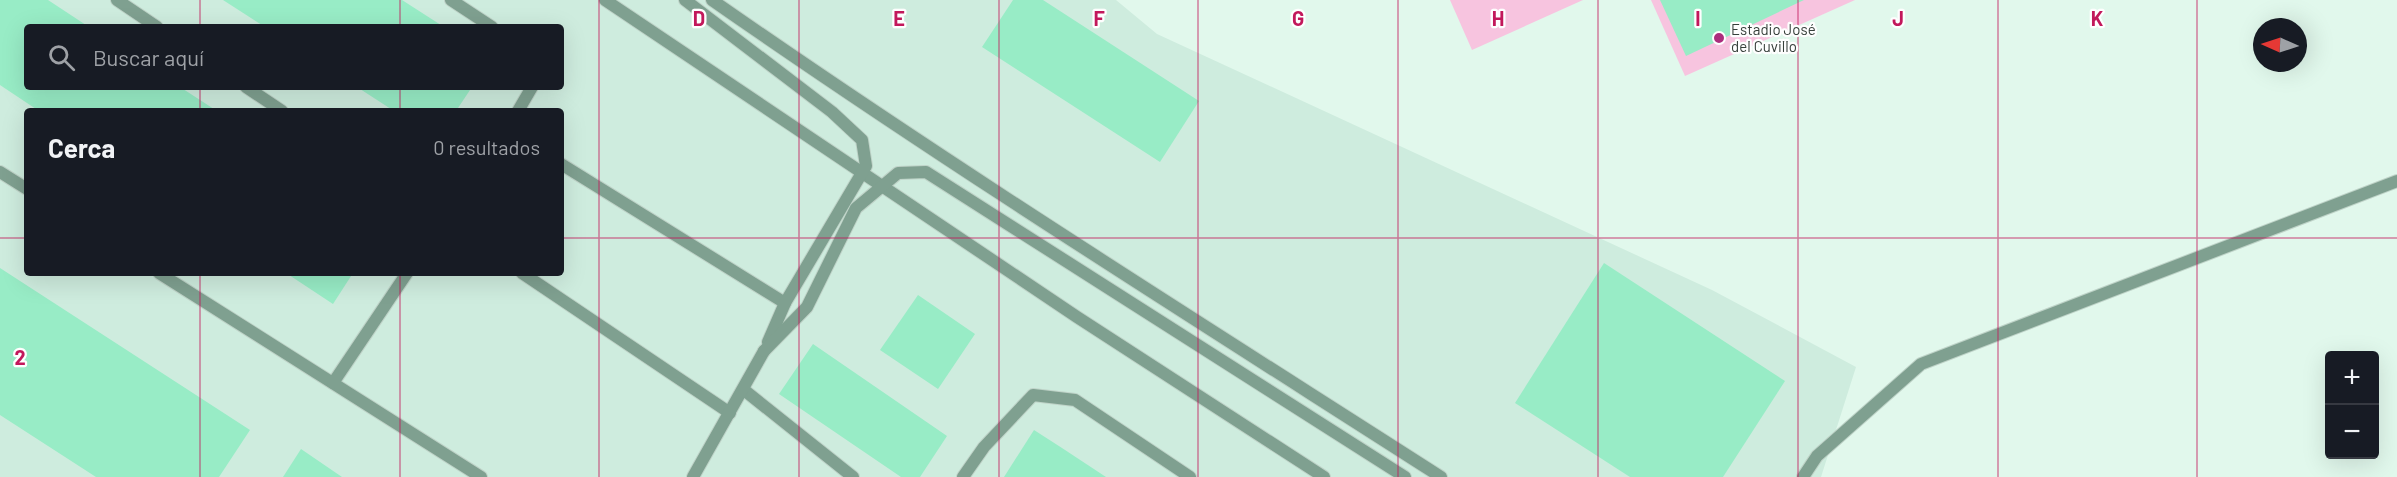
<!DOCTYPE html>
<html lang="es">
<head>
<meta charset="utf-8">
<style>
  body { margin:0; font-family:Barlow,sans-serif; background:#20242c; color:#f1f3f6 }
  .controls { position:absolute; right:18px; bottom:18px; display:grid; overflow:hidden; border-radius:6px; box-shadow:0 6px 24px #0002 }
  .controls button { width:54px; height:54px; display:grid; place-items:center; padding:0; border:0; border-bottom:2px solid #363941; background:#171b24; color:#f1f3f6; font:30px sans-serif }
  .compass { position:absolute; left:2253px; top:18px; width:54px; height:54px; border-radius:50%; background:#171b24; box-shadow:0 6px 24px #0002; rotate:273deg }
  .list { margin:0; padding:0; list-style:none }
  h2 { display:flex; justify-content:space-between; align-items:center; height:78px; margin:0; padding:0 24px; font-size:26px }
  h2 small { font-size:20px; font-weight:400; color:#9ea1a6 }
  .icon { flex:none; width:33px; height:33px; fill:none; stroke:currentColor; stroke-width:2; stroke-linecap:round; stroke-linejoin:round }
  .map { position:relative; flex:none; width:2397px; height:477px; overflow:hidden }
  .search { position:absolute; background:#171b24; box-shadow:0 6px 24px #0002; left:24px; top:24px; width:540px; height:66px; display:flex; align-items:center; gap:15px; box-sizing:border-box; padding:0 21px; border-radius:6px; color:#9ea1a6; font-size:22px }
  .panel { position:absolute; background:#171b24; box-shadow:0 6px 24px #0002; left:24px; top:108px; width:540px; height:168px; border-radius:6px }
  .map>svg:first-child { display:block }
  .built { fill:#ceecde; fill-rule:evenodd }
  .green { fill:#f7c4df }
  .building { fill:#98ecc6 }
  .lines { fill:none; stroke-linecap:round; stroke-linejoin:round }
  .lane-casing { stroke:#bfd3c8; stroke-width:14 }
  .street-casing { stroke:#bfd3c8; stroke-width:14 }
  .lane { stroke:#7fa090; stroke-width:12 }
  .street { stroke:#7fa090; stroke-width:12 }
  .grid { fill:none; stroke:#c2185b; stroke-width:1.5; stroke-opacity:0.55 }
  .poi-dot { fill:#ab2d7d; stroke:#fefefe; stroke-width:2 }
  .labels { text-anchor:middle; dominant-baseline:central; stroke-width:4.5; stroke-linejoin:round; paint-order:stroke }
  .poi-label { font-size:15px; fill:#363f3a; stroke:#fefefe; text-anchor:start }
  .grid-label { font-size:20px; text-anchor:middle; font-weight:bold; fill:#c2185b; stroke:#fefefe; stroke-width:4.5; stroke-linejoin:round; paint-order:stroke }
</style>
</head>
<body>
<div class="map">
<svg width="2397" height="477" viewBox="0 0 2397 477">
  <rect width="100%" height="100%" fill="#e1f8ec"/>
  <path class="built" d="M0 0H1116L1157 34 1712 290 1856 367 1821 477H0ZM27 27H561V87H27ZM27 111H561V273H27Z"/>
  <g class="green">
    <polygon points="1450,0 1583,0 1472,50"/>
    <polygon points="1651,0 1855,0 1685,76"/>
  </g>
  <g class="building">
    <polygon points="0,0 48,0 89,27 27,27 27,87 180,87 217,111 39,111 0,85"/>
    <polygon points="223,0 402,0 444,27 265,27"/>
    <polygon points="1013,0 1043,0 1199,101 1160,162 982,47"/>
    <polygon points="1660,0 1804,0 1686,56"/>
    <polygon points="357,87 472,87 456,111 394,111"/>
    <polygon points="1604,263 1785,381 1723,477 1630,477 1515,403"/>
    <polygon points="0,268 250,430 219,477 96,477 0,415"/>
    <polygon points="286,273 353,273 333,304"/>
    <polygon points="918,295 975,334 938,389 880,350"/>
    <polygon points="813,344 947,436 920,477 901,477 779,394"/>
    <polygon points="1034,430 1062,448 1106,477 1004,477"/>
    <polygon points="301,449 342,477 283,477"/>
  </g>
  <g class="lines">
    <defs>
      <g id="lane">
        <polyline points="117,0 157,27"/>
        <polyline points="451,0 492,27"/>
        <polyline points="246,87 282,111"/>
        <polyline points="518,111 532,87"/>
        <polyline points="561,164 785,303"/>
        <polyline points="0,172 27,189"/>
        <polyline points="159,273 481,477"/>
        <polyline points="522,273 730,413"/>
        <polyline points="333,383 407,273"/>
        <polyline points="744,390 853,477"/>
        <polyline points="693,477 764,351"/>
        <polyline points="963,477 984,447 1033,395 1075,400 1190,477"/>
      </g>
      <g id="street">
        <polyline points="605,0 1077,317 1324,477"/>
        <polyline points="685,0 832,112 862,140 866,166 785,303 768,342"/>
        <path d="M712 0C950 166 1196 320 1441 477"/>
        <polyline points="764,351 807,307 856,208 898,173 926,172 1405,477"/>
        <polyline points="1803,477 1817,456 1921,364 2397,181"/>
      </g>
    </defs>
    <use href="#lane" class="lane-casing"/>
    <use href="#street" class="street-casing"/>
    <use href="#lane" class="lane"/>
    <use href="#street" class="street"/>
  </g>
  <path class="grid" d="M200 0V27M400 0V27M599 0V477M799 0V477M999 0V477M1198 0V477M1398 0V477M1598 0V477M1798 0V477M1998 0V477M2197 0V477M200 87V111M400 87V111M0 238H27M561 238H2397M200 273V477M400 273V477"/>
  <circle class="poi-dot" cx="1719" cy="38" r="6"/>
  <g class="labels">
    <g class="poi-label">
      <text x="1731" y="29">Estadio José<tspan x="1731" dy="17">del Cuvillo</tspan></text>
    </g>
  </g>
  <g class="grid-label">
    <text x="699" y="26">D</text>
    <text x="899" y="26">E</text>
    <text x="1099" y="26">F</text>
    <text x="1298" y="26">G</text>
    <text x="1498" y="26">H</text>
    <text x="1698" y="26">I</text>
    <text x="1898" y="26">J</text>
    <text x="2097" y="26">K</text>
    <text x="20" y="365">2</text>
  </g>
</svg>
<div class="controls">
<button>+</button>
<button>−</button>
</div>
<svg class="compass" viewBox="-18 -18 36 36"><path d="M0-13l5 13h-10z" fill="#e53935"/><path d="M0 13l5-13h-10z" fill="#9ea1a6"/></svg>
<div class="search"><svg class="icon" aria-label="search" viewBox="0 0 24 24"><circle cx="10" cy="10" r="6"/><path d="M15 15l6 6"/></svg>Buscar aquí</div>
<section class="panel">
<h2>Cerca<small>0 resultados</small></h2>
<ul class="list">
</ul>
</section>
</div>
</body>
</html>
